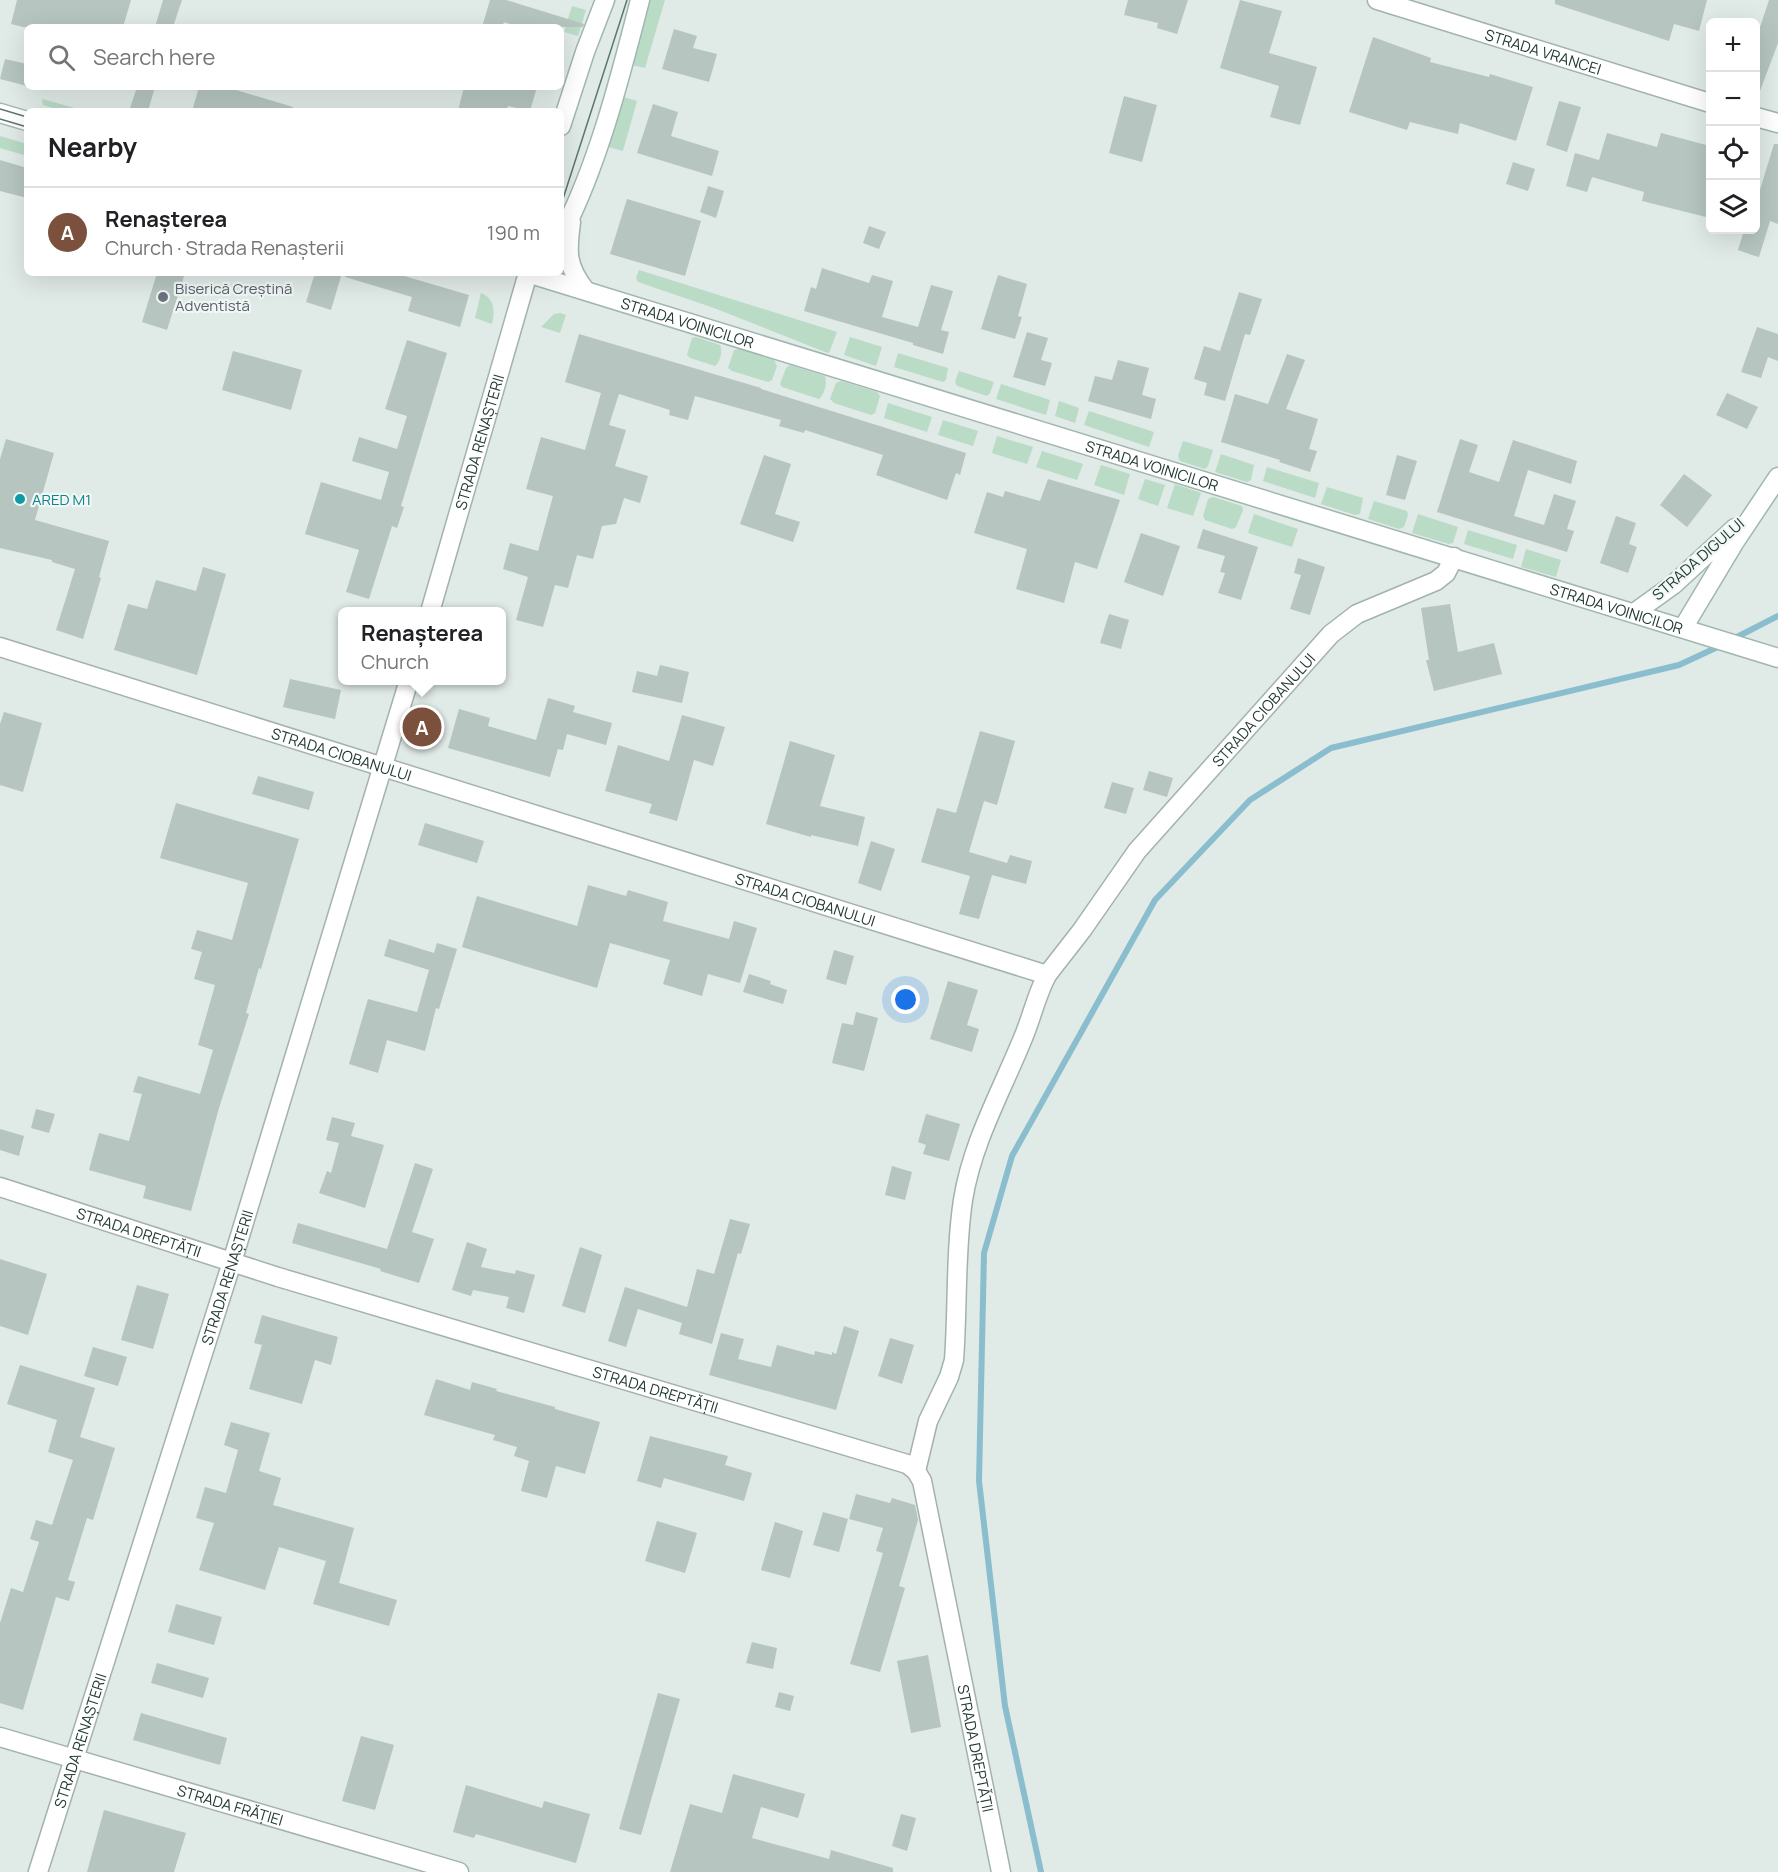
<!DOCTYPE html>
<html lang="en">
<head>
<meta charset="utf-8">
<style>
  body { margin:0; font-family:Manrope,sans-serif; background:#f2f2f2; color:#202124 }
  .controls { position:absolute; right:18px; top:18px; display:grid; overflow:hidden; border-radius:9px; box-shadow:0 6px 24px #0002 }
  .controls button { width:54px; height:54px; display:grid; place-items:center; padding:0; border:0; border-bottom:2px solid #e0e0e0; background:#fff; color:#202124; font:30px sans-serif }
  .you { position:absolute; left:906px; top:1000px; width:21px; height:21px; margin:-15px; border:4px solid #fff; border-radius:50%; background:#1a73e8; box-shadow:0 0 0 9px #1a73e833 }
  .badge { display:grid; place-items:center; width:39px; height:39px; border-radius:50%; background:#7b513e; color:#fff; font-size:20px; font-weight:700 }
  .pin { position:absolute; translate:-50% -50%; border:3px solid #fff; box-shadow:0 2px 6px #0006 }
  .popup { position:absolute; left:338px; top:607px; width:168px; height:78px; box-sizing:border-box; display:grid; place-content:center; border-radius:9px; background:#fff; filter:drop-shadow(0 2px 4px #0005); font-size:20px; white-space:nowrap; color:#757577 }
  .popup b { font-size:22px; color:#202124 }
  .popup::after { content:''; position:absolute; left:50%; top:100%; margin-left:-12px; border:12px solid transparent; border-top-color:#fff }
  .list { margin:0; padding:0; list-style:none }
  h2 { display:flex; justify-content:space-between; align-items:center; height:78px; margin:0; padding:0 24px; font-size:26px }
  h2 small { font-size:20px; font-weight:400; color:#757577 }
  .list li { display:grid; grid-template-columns:39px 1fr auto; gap:18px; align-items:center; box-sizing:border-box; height:90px; padding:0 24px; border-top:2px solid #e0e0e0 }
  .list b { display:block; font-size:22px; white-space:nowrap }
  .list p { margin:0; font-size:20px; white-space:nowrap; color:#757577 }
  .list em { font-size:20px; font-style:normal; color:#757577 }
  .icon { flex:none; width:33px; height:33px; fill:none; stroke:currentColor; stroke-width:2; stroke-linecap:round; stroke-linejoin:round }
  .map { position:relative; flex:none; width:1778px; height:1872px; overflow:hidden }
  .search { position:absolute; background:#fff; box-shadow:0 6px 24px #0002; left:24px; top:24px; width:540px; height:66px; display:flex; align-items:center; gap:15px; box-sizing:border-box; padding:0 21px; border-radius:9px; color:#757577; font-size:22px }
  .panel { position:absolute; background:#fff; box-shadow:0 6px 24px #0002; left:24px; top:108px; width:540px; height:168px; border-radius:9px }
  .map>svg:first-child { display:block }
  .green { fill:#badbc6 }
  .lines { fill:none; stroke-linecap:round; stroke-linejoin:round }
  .stream { stroke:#8abdcd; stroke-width:6 }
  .building { fill:#b6c5c0 }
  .street-casing { stroke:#a3b2ae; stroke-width:21 }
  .secondary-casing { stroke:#a0b6af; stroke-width:21 }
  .street { stroke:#fff; stroke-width:18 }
  .secondary { stroke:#fff; stroke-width:18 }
  .tram { stroke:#5c7671; stroke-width:1.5 }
  .worship-dot { fill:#6b7280; stroke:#f0f7f4; stroke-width:2 }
  .culture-dot { fill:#0f9aa8; stroke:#f0f7f4; stroke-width:2 }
  .labels { text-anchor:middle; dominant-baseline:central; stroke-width:4.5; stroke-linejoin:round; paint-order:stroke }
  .street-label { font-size:15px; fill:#223a35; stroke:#f0f7f4 }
  .worship-label { font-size:15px; fill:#5b616d; stroke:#f0f7f4; text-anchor:start }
  .culture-label { font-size:15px; fill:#0d838f; stroke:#f0f7f4; text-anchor:start }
</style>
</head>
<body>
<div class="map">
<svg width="1778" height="1872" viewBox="0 0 1778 1872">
  <rect width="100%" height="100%" fill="#e0eae7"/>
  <g class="green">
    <polygon points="650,0 665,0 645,68 628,64"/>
    <polygon points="572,6 586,10 578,36 564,32"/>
    <polygon points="620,96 637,101 623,151 605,146"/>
    <polygon points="42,99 82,110 83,110 62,111 43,105"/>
    <polygon points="0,136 27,144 27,156 0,148"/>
    <polygon points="639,270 837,332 829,353 825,352 714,308 638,282 636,278"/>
    <path d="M481 293C495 299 495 311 492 324L475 318Z"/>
    <polygon points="560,313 566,315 560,333 541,327 554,314"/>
    <path d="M696 337 720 345C723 351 720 362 715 366L690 358 687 355 692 338Z"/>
    <polygon points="850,337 882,347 876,366 844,355"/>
    <polygon points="739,349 774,360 777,366 772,380 768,382 732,371 728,368 734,350"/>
    <polygon points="898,353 948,368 946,380 943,382 894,367"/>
    <path d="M790 365 825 376C827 383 825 394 819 399L782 387 780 384 786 368Z"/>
    <polygon points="959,371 994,382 990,393 987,396 957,386 955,382"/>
    <polygon points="841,381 877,392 880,396 875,413 871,415 834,403 830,399 836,383"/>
    <polygon points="1001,384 1050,400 1046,415 996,399"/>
    <polygon points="1059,401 1079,408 1075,423 1055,416"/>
    <polygon points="888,403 932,417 927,432 884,418"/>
    <polygon points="1089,411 1154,432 1149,447 1084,425"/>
    <polygon points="943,420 978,431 973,446 938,435"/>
    <polygon points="997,436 1033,447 1027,464 992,453"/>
    <polygon points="1183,441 1213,450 1208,466 1205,469 1180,461 1178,456"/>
    <polygon points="1042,451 1083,464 1077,480 1036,467"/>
    <polygon points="1221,454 1254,465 1251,480 1247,482 1215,472"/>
    <polygon points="1101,465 1130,474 1124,495 1094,485"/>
    <polygon points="1267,467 1319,483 1315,498 1263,481"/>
    <polygon points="1145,479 1165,485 1158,506 1138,499"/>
    <polygon points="1175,484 1201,493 1193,516 1167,508"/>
    <polygon points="1327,487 1363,498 1360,514 1355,515 1321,504"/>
    <polygon points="1213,497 1242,506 1243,510 1236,527 1232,529 1205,520 1203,516 1208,499"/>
    <polygon points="1374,501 1407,511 1408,515 1404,527 1399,529 1368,519"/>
    <polygon points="1254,514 1298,529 1292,547 1248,533"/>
    <polygon points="1418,514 1458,527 1453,543 1449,544 1412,533"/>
    <polygon points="1468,530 1517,545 1513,559 1464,544"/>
    <polygon points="1526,549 1561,560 1556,577 1521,567"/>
  </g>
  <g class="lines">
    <g class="stream">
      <polyline points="1733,639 1778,616"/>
      <polyline points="1041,1872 1005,1706 979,1481 984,1253 1012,1156 1155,900 1250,800 1331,748 1679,665 1722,645"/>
    </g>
  </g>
  <g class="building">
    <polygon points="17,0 131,0 123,27 23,27 11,24"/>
    <polygon points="163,0 182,0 173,27 155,27"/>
    <polygon points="490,0 506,0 584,24 583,27 520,27 504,22 502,27 482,27"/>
    <polygon points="1128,0 1188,0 1177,34 1157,28 1158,23 1124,15"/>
    <polygon points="1240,0 1282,11 1269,53 1317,67 1300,125 1270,117 1279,86 1220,68"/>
    <polygon points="1555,0 1707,0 1699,31 1674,24 1669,41 1555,4"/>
    <polygon points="1769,0 1778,0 1778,43 1757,99 1755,99 1755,42"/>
    <polygon points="674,29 697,36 693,48 717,54 709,82 662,69"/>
    <polygon points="1373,37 1431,58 1430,62 1489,77 1490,74 1533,87 1516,141 1460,123 1458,134 1410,122 1407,130 1349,112"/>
    <polygon points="5,59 27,64 27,86 0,79"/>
    <polygon points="137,87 155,87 148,111 129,111"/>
    <polygon points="199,87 226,87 293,107 292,111 192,111"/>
    <polygon points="464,87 537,87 530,111 508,106 506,111 458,111"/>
    <polygon points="1124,96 1157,105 1142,162 1109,153"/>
    <polygon points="1559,101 1581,107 1567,152 1546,145"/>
    <polygon points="653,104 678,112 671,136 719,151 712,176 637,153"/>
    <polygon points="1607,133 1657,147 1661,133 1710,146 1710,218 1642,201 1644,192 1592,177 1587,192 1566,186 1575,153 1599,160"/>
    <polygon points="1774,144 1778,144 1778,224 1770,221 1759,257 1755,256 1738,250 1744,230 1755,230 1755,206"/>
    <polygon points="0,160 27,168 27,198 0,191"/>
    <polygon points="1513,162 1535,169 1528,191 1506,184"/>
    <polygon points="708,186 724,191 716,218 700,212"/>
    <polygon points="627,199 701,221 685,276 610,254"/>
    <polygon points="869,226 886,232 879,249 863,243"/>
    <polygon points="822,268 869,283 872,275 893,281 882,317 918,327 931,285 953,291 941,330 949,332 943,354 913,345 913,343 804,311 811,287 816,289"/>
    <polygon points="157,273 185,273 167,330 142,322"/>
    <polygon points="315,273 342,273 331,310 306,302"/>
    <polygon points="346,273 394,273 469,295 460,327 408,311 412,297 345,277"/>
    <polygon points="998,275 1027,284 1018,316 1022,317 1015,339 981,329"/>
    <polygon points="1239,292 1262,299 1250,335 1245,334 1225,401 1204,395 1207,383 1194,379 1204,346 1220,351"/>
    <polygon points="1757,327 1778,334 1778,361 1768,357 1761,378 1741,372"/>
    <polygon points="1027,332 1048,338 1041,360 1052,363 1045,386 1013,377"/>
    <polygon points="579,334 761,388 761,389 966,453 960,475 956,473 947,500 876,475 883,455 805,430 804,433 779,426 781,420 695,396 688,420 669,415 670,410 619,394 609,425 626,430 615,466 648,476 640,503 624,498 616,524 602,526 593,559 577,555 568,588 555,585 543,627 516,620 528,577 503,569 510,543 538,551 553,496 526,489 541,437 585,450 601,393 565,382"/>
    <polygon points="407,340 447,353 401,506 404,507 397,528 392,526 369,599 346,592 359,550 305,534 321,482 381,500 389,472 352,461 359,437 397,449 407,416 385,409"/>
    <polygon points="233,351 302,370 291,410 222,390"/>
    <polygon points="1287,354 1305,360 1286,409 1318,419 1309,449 1317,451 1310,472 1279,462 1280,460 1221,442 1235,394 1268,404"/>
    <polygon points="1118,360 1149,368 1142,395 1156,399 1151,419 1088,401 1095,376 1112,380"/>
    <polygon points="1727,393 1758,407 1747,429 1716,415"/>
    <polygon points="6,439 54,453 35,520 109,541 99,577 101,578 83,639 56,630 75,569 52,562 52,560 0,548 0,459"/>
    <polygon points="1460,439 1478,445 1469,472 1499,482 1513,440 1577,461 1571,484 1528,470 1514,516 1544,525 1554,494 1576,501 1567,529 1574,531 1567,552 1437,512"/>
    <polygon points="764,455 791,464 775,514 800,522 793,542 740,524"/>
    <polygon points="1397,455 1417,461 1405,500 1386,495"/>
    <polygon points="1684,474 1712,495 1687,527 1660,505"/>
    <polygon points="1048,479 1120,500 1097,569 1075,562 1064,603 1016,589 1027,549 974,533 987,492 1003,497 1005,491 1040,501"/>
    <polygon points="1616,516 1636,523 1629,544 1637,547 1628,573 1600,563"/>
    <polygon points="1203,529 1258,547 1241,600 1218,593 1225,573 1220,572 1225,556 1197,548"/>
    <polygon points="1141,533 1180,546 1163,596 1124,582"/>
    <polygon points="1298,558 1325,567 1310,615 1290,609 1301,575 1294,573"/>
    <polygon points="203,567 226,574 197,675 114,650 128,604 147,609 156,580 196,591"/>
    <polygon points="1450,604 1458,652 1494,643 1502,674 1434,691 1426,660 1429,660 1421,608"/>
    <polygon points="1109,614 1129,620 1121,649 1100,643"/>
    <polygon points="660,665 689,672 682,703 632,692 637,671 657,676"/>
    <polygon points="290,679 341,690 335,719 283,707"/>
    <polygon points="548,698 575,706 573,712 612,723 606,745 567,734 563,750 558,749 550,777 448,748 459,709 490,718 488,726 536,740"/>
    <polygon points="4,712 42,723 23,792 0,785 0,724"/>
    <polygon points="682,715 725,727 713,766 694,760 677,821 649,813 652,804 605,791 618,745 669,761"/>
    <polygon points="980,731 1015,741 997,805 984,801 969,852 1007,863 1010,855 1032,861 1026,884 992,875 979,919 959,914 970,876 921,862 937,808 956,813"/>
    <polygon points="790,741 835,755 820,806 865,817 858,846 811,835 811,837 766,824"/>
    <polygon points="1149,771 1173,778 1167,797 1143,790"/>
    <polygon points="258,776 314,792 309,810 252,794"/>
    <polygon points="1112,782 1134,788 1126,814 1104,808"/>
    <polygon points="176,803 299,839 261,969 259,968 246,1013 249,1014 219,1108 191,1211 143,1198 146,1186 89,1170 99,1133 129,1141 142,1094 133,1092 138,1076 200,1094 213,1050 198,1045 215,985 194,979 202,952 191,949 197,930 232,940 248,883 160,858"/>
    <polygon points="425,823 484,841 477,863 418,845"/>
    <polygon points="871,841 895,849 881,891 858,883"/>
    <polygon points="588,885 626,896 628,890 668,902 663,921 729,939 734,921 757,928 740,983 708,974 702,996 663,984 670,960 610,943 597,988 462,947 477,896 577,926"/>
    <polygon points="389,939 434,953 437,943 457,949 439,1009 436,1008 425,1051 387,1040 378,1073 349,1064 368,999 417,1012 429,970 384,956"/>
    <polygon points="834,950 854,956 846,985 826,979"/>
    <polygon points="749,974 771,981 770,984 787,990 783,1004 743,992"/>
    <polygon points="948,981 978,990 967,1025 979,1029 972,1052 930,1039"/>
    <polygon points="856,1012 878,1018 864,1071 832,1063 842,1023 853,1025"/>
    <polygon points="36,1109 55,1114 49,1133 31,1128"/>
    <polygon points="926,1114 960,1124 949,1161 923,1154 926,1145 918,1142"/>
    <polygon points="332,1117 355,1123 351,1136 384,1145 365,1208 319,1193 327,1171 331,1173 339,1143 326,1140"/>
    <polygon points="0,1129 24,1136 19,1156 0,1150"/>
    <polygon points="415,1163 433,1169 412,1232 434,1239 419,1283 380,1271 381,1269 292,1243 298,1223 387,1249"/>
    <polygon points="892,1166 912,1172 905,1200 885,1195"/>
    <polygon points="730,1219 750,1224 741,1254 738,1253 712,1344 679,1334 682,1323 638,1309 626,1347 608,1341 625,1287 687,1307 697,1269 714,1274"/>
    <polygon points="467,1242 487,1249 481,1267 515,1274 516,1270 535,1275 524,1313 506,1308 509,1297 473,1290 471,1296 452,1290"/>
    <polygon points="580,1247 602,1255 585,1313 562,1306"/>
    <polygon points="0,1259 47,1274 28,1335 0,1326"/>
    <polygon points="137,1285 169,1294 153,1349 121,1340"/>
    <polygon points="262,1315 338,1337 331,1365 315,1360 302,1404 249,1389 262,1345 254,1343"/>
    <polygon points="844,1326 859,1331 836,1410 709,1375 721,1333 744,1339 738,1359 771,1367 777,1345 814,1355 815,1351 832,1355 832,1352 836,1354"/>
    <polygon points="890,1338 914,1345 902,1384 878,1376"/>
    <polygon points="93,1347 127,1357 118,1386 84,1376"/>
    <polygon points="20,1365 95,1388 80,1437 115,1448 93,1520 87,1518 68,1580 75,1582 69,1601 56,1597 23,1710 0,1703 0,1623 11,1588 23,1592 39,1542 30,1539 36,1520 52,1525 73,1460 48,1452 57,1420 7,1404"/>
    <polygon points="436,1379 470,1390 472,1382 497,1389 496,1391 555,1407 555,1409 600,1422 585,1474 556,1466 547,1498 521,1491 529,1461 514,1456 517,1447 493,1440 495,1435 424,1415"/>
    <polygon points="231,1422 270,1433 259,1471 281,1478 273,1505 354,1528 339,1583 397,1600 389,1626 313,1604 326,1561 279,1547 265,1590 199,1570 214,1523 196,1518 205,1487 226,1493 238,1450 224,1445"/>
    <polygon points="650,1436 728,1456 725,1465 752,1473 744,1501 664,1478 661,1488 637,1481"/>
    <polygon points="856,1494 890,1503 892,1498 915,1505 918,1520 899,1586 905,1588 880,1672 850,1664 883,1553 876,1551 883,1528 849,1519"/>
    <polygon points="823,1512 848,1519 839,1552 813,1545"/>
    <polygon points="657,1521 697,1533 685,1573 645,1561"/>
    <polygon points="775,1522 803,1531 790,1578 761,1570"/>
    <polygon points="176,1604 222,1617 214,1645 168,1632"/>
    <polygon points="752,1642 777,1648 773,1669 746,1663"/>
    <polygon points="928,1655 941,1727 911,1733 897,1661"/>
    <polygon points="157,1663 209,1678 203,1698 151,1683"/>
    <polygon points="779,1692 794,1696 790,1711 775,1707"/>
    <polygon points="658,1693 680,1699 641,1835 619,1829"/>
    <polygon points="141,1713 227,1738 220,1765 133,1740"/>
    <polygon points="361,1736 394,1745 375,1810 342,1801"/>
    <polygon points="733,1774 805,1794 798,1818 761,1807 752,1838 829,1859 831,1850 893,1868 893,1872 670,1872 690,1804 722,1813"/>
    <polygon points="466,1785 542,1808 544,1801 590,1814 576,1863 476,1834 474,1838 453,1832"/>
    <polygon points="104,1810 186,1833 174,1872 87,1872"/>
    <polygon points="901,1814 916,1818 907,1851 892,1846"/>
  </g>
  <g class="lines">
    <defs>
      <g id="street">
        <path id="s1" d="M1377 0 1710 103"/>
        <polyline points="1756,117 1778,123"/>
        <path id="s2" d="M430 612 528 273"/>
        <path id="s3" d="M0 647 1047 975 1082 930 1137 851 1331 634 1357 614 1436 581 1446 573 1454 557"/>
        <path id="s4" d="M0 1187 278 1277 907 1464 916 1471 922 1481 1001 1872"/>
        <path d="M916 1471 928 1421 949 1377 954 1360C958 1307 955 1253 963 1200 972 1143 1001 1092 1023 1038 1032 1017 1036 996 1047 975"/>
        <path id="s5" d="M0 1737 459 1872"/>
        <path id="s6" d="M38 1872 232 1262 409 680"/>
      </g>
      <g id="secondary">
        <polyline points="0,113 27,121"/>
        <polyline points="561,126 585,52 605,0"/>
        <path d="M571 222C567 252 566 265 585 290"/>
        <path d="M561 236C598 165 620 78 640 0"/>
        <path id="s7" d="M527 273 1778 658"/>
        <polyline points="1634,613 1673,585 1735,528"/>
        <polyline points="1683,628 1734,543 1778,477"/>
      </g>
    </defs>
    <use href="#street" class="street-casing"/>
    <use href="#secondary" class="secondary-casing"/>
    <use href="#street" class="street"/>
    <use href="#secondary" class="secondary"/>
    <g class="tram">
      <polyline points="0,109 27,117"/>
      <polyline points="0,119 27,127"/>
      <polyline points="561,205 627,0"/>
    </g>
  </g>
  <circle class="worship-dot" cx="163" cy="297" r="6"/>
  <circle class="culture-dot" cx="20" cy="499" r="6"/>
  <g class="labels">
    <g class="street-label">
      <text stroke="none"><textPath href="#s1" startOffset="174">STRADA VRANCEI</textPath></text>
      <text stroke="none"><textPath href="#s7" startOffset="168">STRADA VOINICILOR</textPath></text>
      <text stroke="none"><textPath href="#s2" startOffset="177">STRADA RENAȘTERII</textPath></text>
      <text stroke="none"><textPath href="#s7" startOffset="654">STRADA VOINICILOR</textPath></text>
      <text transform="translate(1698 559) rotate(-41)">STRADA DIGULUI</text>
      <text stroke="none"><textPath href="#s7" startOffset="1140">STRADA VOINICILOR</textPath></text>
      <text stroke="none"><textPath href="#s3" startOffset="1440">STRADA CIOBANULUI</textPath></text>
      <text stroke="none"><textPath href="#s3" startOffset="358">STRADA CIOBANULUI</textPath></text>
      <text stroke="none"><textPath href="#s3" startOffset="844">STRADA CIOBANULUI</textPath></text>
      <text stroke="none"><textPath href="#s4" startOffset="146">STRADA DREPTĂȚII</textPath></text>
      <text stroke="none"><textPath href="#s6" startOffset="624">STRADA RENAȘTERII</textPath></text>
      <text stroke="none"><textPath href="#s4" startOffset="686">STRADA DREPTĂȚII</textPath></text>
      <text stroke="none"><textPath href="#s6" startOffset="138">STRADA RENAȘTERII</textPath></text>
      <text stroke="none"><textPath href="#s4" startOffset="1244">STRADA DREPTĂȚII</textPath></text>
      <text stroke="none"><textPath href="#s5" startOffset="240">STRADA FRĂȚIEI</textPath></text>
    </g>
    <g class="worship-label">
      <text x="175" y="288">Biserică Creștină<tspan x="175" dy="17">Adventistă</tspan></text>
    </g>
    <g class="culture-label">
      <text x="32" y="499">ARED M1</text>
    </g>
  </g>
</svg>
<div class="controls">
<button>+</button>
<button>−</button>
<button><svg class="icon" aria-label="locate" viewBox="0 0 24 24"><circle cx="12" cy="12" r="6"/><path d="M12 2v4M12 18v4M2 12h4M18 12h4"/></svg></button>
<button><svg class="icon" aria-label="layers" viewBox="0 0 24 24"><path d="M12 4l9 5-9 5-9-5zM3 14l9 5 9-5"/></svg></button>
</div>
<div class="you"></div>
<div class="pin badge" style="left:422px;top:727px">A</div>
<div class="popup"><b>Renașterea</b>Church</div>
<div class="search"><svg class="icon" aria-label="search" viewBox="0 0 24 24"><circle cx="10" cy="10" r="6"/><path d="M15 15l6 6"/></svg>Search here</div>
<section class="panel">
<h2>Nearby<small></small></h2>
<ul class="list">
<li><span class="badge">A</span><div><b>Renașterea</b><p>Church · Strada Renașterii</p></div><em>190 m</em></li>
</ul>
</section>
</div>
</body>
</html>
